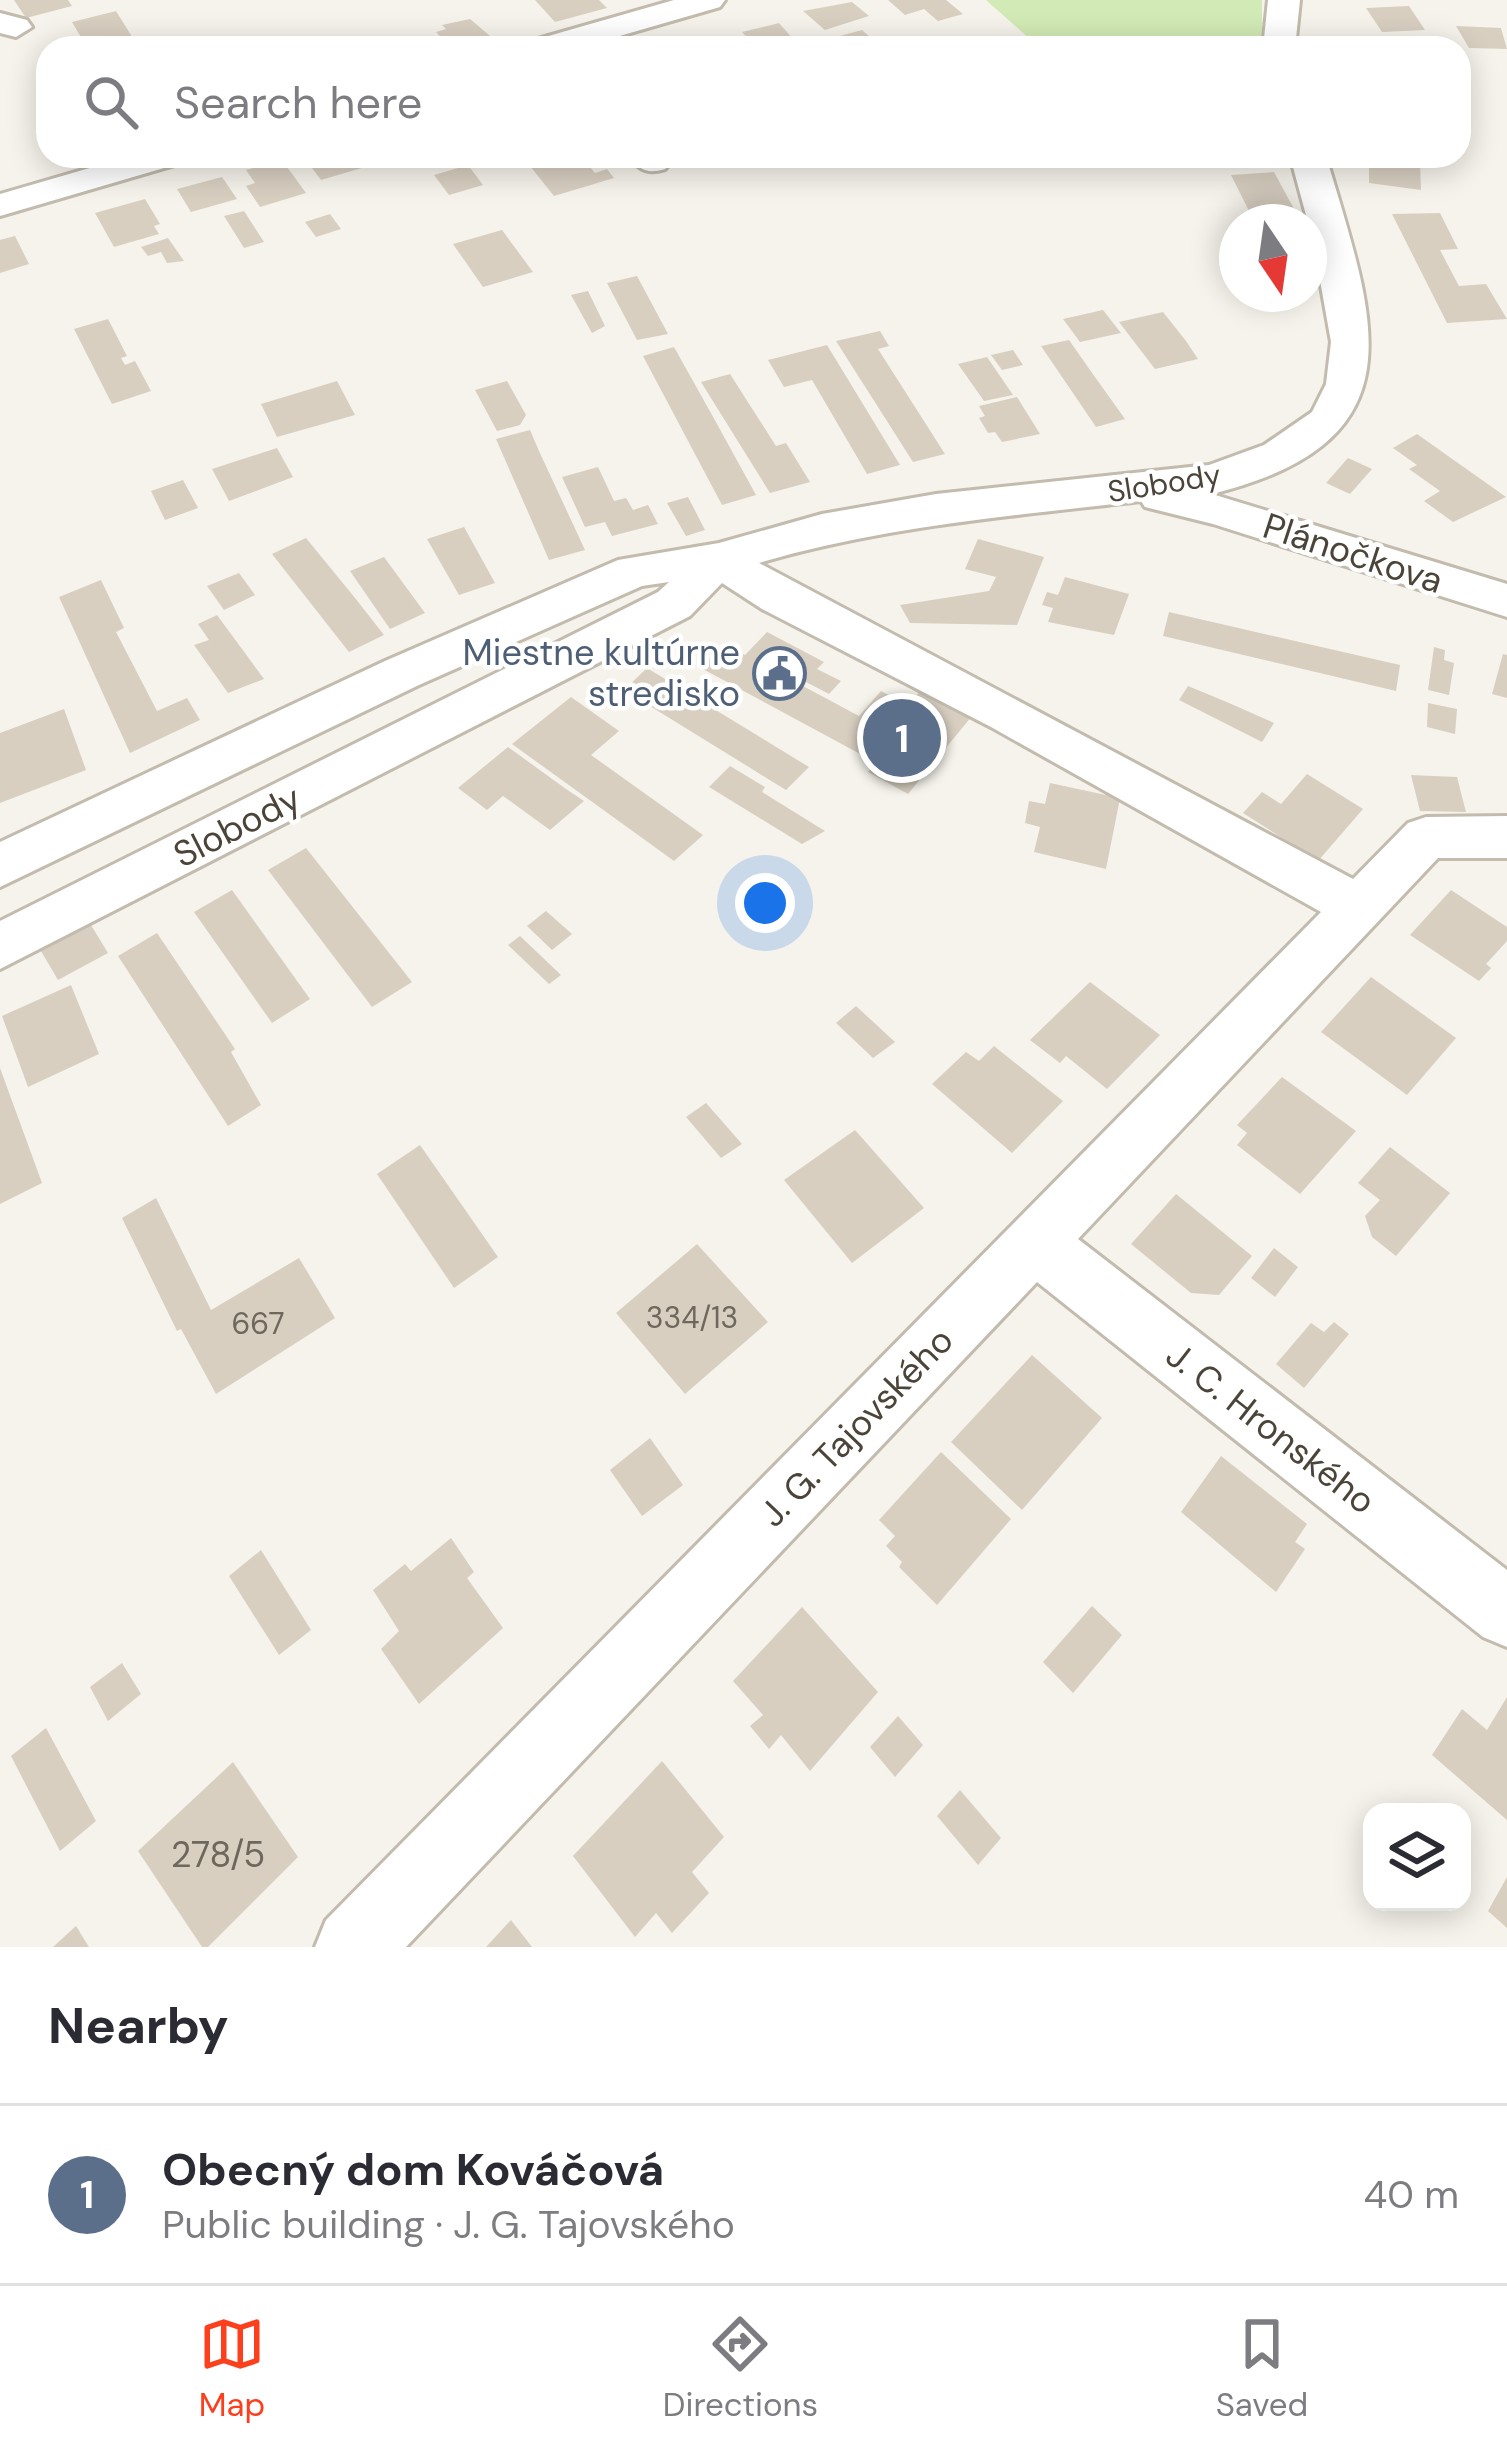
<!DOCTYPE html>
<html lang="en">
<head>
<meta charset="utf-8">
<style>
  body { margin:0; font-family:"DM Sans",sans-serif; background:#f7f7f7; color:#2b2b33 }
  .controls { position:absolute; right:36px; bottom:36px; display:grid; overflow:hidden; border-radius:24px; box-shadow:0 6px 30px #0003 }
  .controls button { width:108px; height:108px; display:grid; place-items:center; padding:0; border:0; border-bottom:3px solid #e1e1e2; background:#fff; color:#2b2b33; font:60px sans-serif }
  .compass { position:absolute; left:1219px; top:204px; width:108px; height:108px; border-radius:50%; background:#fff; box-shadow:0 6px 30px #0003; rotate:167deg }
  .you { position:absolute; left:765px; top:903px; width:42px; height:42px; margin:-30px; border:9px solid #fff; border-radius:50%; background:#1a73e8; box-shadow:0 0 0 18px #1a73e833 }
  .badge { display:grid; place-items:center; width:78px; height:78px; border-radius:50%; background:#fc3f1d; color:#fff; font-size:39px; font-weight:700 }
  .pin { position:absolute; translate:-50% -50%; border:6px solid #fff; box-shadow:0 3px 12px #0006 }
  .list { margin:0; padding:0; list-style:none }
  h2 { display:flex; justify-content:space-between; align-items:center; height:156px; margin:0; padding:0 48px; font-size:51px }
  h2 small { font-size:39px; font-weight:400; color:#7c7c81 }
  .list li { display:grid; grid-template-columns:78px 1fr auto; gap:36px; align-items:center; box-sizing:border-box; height:180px; padding:0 48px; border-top:3px solid #e1e1e2 }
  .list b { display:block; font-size:45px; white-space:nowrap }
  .list p { margin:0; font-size:39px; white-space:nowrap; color:#7c7c81 }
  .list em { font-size:39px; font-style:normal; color:#7c7c81 }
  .icon { flex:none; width:66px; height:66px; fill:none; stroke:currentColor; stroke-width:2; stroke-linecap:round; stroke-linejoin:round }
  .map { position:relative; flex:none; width:1507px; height:1947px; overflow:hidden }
  .search { position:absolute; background:#fff; box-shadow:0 6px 30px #0003; left:36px; right:36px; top:36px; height:132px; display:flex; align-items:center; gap:30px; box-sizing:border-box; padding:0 42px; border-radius:36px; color:#7c7c81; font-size:45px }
  .sheet { height:336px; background:#fff }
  nav { display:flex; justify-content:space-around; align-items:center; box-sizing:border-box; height:168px; border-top:3px solid #e1e1e2; background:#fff; font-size:33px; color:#7c7c81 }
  nav a { display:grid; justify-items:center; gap:6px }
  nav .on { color:#fc3f1d }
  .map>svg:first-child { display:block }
  .green { fill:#d2eab5 }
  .building { fill:#d8cfc1 }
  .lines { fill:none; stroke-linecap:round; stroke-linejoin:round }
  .minor-casing { stroke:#c2bbae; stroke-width:6 }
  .minor { fill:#fff; fill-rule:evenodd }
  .labels { text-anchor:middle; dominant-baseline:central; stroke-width:9; stroke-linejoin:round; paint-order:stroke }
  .far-street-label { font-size:30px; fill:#4b4439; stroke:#fff }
  .number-label { font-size:30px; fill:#6e675b }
  .street-label { font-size:36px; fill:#4b4439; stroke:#fff }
  .service-label { font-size:36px; fill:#4e5e75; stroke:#fff; text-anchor:end }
  .near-number-label { font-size:36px; fill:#6e675b }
</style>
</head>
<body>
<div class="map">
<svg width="1507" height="1947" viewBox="0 0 1507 1947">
  <rect width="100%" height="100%" fill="#f6f3ec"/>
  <polygon class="green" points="986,0 1262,0 1262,48 1040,48"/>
  <g class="building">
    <polygon points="14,0 68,0 72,6 26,18"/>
    <polygon points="535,0 599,0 607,8 555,22"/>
    <polygon points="888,0 946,0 963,14 938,21 924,9 905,15"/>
    <polygon points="852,2 869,16 825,30 803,11"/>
    <polygon points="1409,6 1425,30 1382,32 1366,8"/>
    <polygon points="116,11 139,48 113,48 107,39 85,44 72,22"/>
    <polygon points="470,19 496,41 450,48 436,32 446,29 442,25"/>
    <polygon points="779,23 801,48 756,48 742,32"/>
    <polygon points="1456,26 1501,28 1507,49 1469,48"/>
    <polygon points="862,30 878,44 847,48 836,37"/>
    <polygon points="395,36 399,42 417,37 426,48 375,48 371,43"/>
    <polygon points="303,156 357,156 365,167 321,180"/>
    <polygon points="522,156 581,156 595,173 607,169 614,178 554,196"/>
    <polygon points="1369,156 1420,161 1421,190 1369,183"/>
    <polygon points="282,160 306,193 260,207 246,186 255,183 246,170"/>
    <polygon points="468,165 483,185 449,195 434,175"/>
    <polygon points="1274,172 1299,218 1247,222 1243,215 1251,215 1231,175"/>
    <polygon points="222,177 237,199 191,212 177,189"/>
    <polygon points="145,199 160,224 154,226 159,234 114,247 95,213"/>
    <polygon points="244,211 264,242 244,248 224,216"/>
    <polygon points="1440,213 1458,249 1440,250 1459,286 1486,284 1507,319 1447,323 1392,214"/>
    <polygon points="330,214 341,229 316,237 305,222"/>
    <polygon points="502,230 533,272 483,287 453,244"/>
    <polygon points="15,236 29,264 0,273 0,240"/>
    <polygon points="168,238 184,261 167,263 161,252 148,256 141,247"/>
    <polygon points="637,276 668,334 637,340 607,283"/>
    <polygon points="588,291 605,326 592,333 571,295"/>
    <polygon points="1103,310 1121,333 1080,342 1063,319"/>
    <polygon points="1163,312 1186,341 1198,359 1155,369 1119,322"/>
    <polygon points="108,319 127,356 121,358 125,365 135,361 151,391 112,404 74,329"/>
    <polygon points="880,331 889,346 878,349 945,454 913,462 836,341"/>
    <polygon points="1069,340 1090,370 1125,419 1096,427 1041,346"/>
    <polygon points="827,345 900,465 867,474 812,380 784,387 768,360"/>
    <polygon points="674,347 717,424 756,495 722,505 643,356"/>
    <polygon points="1013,350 1023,365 1002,370 991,355"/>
    <polygon points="987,357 1013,395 984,401 958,364"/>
    <polygon points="730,374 776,446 786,443 810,482 770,493 701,382"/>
    <polygon points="337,381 355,415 277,437 261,404"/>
    <polygon points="507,381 526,415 520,425 497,431 475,390"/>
    <polygon points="1017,397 1040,434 1002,442 995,432 988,433 979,418 985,416 979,406"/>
    <polygon points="530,430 539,451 585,550 549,560 496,439"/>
    <polygon points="1417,434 1506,497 1453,522 1424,501 1440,491 1409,469 1417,465 1393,448"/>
    <polygon points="277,448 293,477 229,501 212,469"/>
    <polygon points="1348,458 1372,469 1350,494 1326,483"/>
    <polygon points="598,467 614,501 626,498 633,510 648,505 658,524 612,536 605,522 585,527 562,477"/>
    <polygon points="183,480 198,508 165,520 151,491"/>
    <polygon points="688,497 705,530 686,536 667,503"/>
    <polygon points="464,527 495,583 459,595 427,539"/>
    <polygon points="306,538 355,598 384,635 349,652 272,554"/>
    <polygon points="978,539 1044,557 1017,625 910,623 900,605 989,591 996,577 965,569"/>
    <polygon points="384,557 425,613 390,629 350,571"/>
    <polygon points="239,573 255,595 224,610 207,586"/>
    <polygon points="1065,577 1129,594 1114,635 1048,622 1053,608 1042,605 1047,592 1058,595"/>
    <polygon points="101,580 124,628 116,632 157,711 187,698 200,720 130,753 59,597"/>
    <polygon points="1169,612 1400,665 1396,691 1163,636"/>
    <polygon points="217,615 264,679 228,693 194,645 209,640 198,624"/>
    <polygon points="767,632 824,662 817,669 841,681 829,694 806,682 803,686 859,716 881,691 908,705 921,690 972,716 908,794 868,772 875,762 701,668 724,644 745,655"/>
    <polygon points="1434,647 1445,650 1444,660 1454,663 1449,695 1428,690"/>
    <polygon points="1503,654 1507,655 1507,698 1492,694"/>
    <polygon points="647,668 786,753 809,767 786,790 624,690"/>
    <polygon points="1188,686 1229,703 1274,723 1262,742 1179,700"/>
    <polygon points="571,697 619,731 591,755 703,835 674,861 512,744"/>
    <polygon points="1428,703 1457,709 1455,734 1427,727"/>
    <polygon points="64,709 86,770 0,803 0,733"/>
    <polygon points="508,747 566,789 584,801 550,830 503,796 487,810 458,788"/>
    <polygon points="730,766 765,787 762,792 825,831 802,844 709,787"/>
    <polygon points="1307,774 1363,809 1318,861 1243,813 1262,792 1281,804"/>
    <polygon points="1411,775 1457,777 1466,812 1420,811"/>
    <polygon points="1050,783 1120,798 1106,869 1034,852 1040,827 1025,823 1029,801 1045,804"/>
    <polygon points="306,848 412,982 372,1007 268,870"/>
    <polygon points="232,890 310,999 272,1023 194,912"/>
    <polygon points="1451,890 1507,927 1507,941 1486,964 1491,968 1479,981 1410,935"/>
    <polygon points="546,911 572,934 552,950 527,926"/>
    <polygon points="91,925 108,953 58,980 41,951"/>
    <polygon points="157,933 235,1049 231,1052 261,1105 228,1126 118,956"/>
    <polygon points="520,936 561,975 549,984 508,945"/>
    <polygon points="1371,977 1456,1038 1407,1095 1321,1032"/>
    <polygon points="1090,982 1160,1035 1107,1089 1066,1056 1060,1063 1030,1040"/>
    <polygon points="71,985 99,1054 28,1087 2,1016"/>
    <polygon points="856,1006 895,1042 873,1058 836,1023"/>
    <polygon points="994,1046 1063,1101 1012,1153 932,1084 966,1052 979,1061"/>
    <polygon points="0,1068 42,1183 0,1204"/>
    <polygon points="1282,1077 1356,1131 1300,1194 1237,1145 1247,1133 1237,1125"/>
    <polygon points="706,1103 742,1144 721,1158 686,1117"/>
    <polygon points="855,1130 924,1208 852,1263 784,1180"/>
    <polygon points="420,1145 498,1257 454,1288 377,1174"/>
    <polygon points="1390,1147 1450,1193 1396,1256 1372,1237 1365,1216 1380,1200 1358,1183"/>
    <polygon points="1176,1194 1252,1256 1219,1295 1191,1293 1131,1244"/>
    <polygon points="156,1198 211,1310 299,1258 335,1318 216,1394 181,1329 177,1331 122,1218"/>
    <polygon points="697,1244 768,1322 685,1394 616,1313"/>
    <polygon points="1274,1248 1298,1267 1275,1297 1251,1278"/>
    <polygon points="1334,1322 1349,1334 1304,1388 1276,1364 1311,1323 1324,1332"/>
    <polygon points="1032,1355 1102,1418 1022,1510 951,1442"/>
    <polygon points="650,1438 683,1485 642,1516 610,1470"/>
    <polygon points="941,1452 1011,1519 937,1605 899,1567 902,1562 886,1546 895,1536 879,1520"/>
    <polygon points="1221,1456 1307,1524 1295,1542 1305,1549 1276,1592 1181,1512"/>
    <polygon points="451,1538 474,1572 467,1578 503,1628 419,1704 381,1649 399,1631 373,1590 405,1564 411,1571"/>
    <polygon points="261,1550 311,1630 279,1655 229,1576"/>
    <polygon points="1092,1606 1122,1635 1073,1693 1043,1662"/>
    <polygon points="802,1607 878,1692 810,1771 781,1735 769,1749 750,1726 763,1715 733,1681"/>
    <polygon points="122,1663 141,1694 108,1721 90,1687"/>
    <polygon points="1507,1697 1507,1820 1432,1755 1462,1709 1487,1730"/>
    <polygon points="898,1716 923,1745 895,1777 870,1747"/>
    <polygon points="46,1728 96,1821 60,1851 11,1756"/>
    <polygon points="662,1761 724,1837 692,1872 709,1893 672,1933 656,1913 635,1937 573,1856"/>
    <polygon points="233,1762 298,1857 208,1947 202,1947 138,1851"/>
    <polygon points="960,1790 1001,1838 978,1865 937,1816"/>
    <polygon points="1507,1877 1507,1928 1488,1911"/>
    <polygon points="511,1920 532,1947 486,1947"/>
    <polygon points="76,1926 89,1947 53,1947"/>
  </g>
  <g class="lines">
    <defs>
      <g id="minor">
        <polygon points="674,0 725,0 720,7 578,48 527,48 531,41"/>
        <polygon points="1268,0 1300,0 1295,48 1263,48"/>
        <polygon points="0,13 27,20 32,27 16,37 0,33"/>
        <polygon points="131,156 187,156 181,163 0,216 0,194"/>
        <path d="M629 156H667L671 162 665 169C648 174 640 171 629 156Z"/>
        <path d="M1290 156H1326C1374 319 1426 441 1212 494L1507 584V617L1213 524 1145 507 1141 501C1012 516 884 526 759 563L1353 879 1408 823 1426 817 1507 816V858H1438L1078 1239 1507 1570V1647L1483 1637 1037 1282 406 1947H315L326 1920 1321 912 991 727 762 609 722 583 690 616 0 969V921L658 592 669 582 642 586 419 685 0 887V842L385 661 618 560 719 543 822 514 936 494 1209 465 1264 445 1312 412 1326 384 1331 342 1313 241Z"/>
      </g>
    </defs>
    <use href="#minor" class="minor-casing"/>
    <use href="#minor" class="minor"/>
  </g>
  <defs>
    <symbol id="civic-ring" viewBox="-11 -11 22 22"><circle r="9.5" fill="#fff" stroke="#5c6f8a" stroke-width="1.5"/><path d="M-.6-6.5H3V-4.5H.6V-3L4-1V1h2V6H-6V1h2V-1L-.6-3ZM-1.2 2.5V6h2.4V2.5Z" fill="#5c6f8a"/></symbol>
  </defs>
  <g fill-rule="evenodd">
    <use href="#civic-ring" x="750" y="644" width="59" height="59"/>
  </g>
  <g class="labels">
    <g class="far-street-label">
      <text transform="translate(1164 483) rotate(-9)">Slobody</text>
    </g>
    <g class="number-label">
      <text x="692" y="1317">334/13</text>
      <text x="258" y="1323">667</text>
    </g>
    <g class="street-label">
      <text transform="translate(1353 553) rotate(18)">Plánočkova</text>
      <text transform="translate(237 826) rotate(-27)">Slobody</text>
      <text transform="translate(856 1427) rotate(-46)">J. G. Tajovského</text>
      <text transform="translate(1271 1428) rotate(38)">J. C. Hronského</text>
    </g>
    <g class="service-label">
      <text x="740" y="652">Miestne kultúrne<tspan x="740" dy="41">stredisko</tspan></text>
    </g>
    <g class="near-number-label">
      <text x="218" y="1854">278/5</text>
    </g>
  </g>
</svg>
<div class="controls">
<button><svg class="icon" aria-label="layers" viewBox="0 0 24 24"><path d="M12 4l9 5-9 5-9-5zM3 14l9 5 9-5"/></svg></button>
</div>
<svg class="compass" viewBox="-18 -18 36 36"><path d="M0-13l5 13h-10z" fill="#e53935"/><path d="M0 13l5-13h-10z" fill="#7c7c81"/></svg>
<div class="you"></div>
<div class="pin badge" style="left:902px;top:738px;background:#5c6f8a">1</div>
<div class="search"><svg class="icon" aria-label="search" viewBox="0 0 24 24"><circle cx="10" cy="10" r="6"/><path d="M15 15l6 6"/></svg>Search here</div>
</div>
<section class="sheet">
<h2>Nearby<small></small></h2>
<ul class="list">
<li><span class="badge" style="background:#5c6f8a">1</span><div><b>Obecný dom Kováčová</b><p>Public building · J. G. Tajovského</p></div><em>40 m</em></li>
</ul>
</section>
<nav>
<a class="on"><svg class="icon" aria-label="map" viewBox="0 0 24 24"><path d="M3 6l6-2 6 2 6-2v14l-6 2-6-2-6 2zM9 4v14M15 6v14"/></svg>Map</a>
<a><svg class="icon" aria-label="directions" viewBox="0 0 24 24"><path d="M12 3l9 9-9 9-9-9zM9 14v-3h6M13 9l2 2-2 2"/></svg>Directions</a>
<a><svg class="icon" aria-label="saved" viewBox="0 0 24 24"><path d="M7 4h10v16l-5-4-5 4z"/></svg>Saved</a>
</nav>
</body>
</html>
